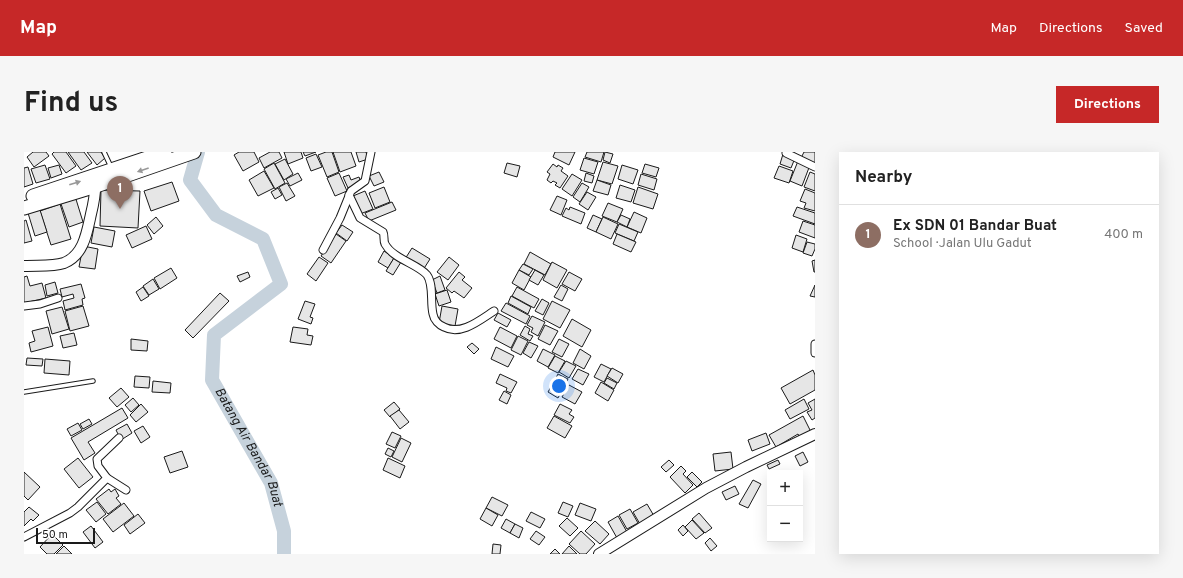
<!DOCTYPE html>
<html lang="en">
<head>
<meta charset="utf-8">
<style>
  body { margin:0; font-family:Overpass,sans-serif; background:#f6f6f6; color:#222 }
  .controls { position:absolute; right:12px; bottom:12px; display:grid; overflow:hidden; border-radius:0px; box-shadow:0 4px 16px #0002 }
  .controls button { width:36px; height:36px; display:grid; place-items:center; padding:0; border:0; border-bottom:1px solid #e0e0e0; background:#fff; color:#222; font:20px sans-serif }
  .scale { position:absolute; left:12px; bottom:10px; width:59px; box-sizing:border-box; padding-left:4px; border:2px solid #1a1a1a; border-top:0; font-size:11px; line-height:14px; white-space:nowrap; color:#1a1a1a; -webkit-text-stroke:3px #fff; paint-order:stroke }
  .you { position:absolute; left:535px; top:234px; width:14px; height:14px; margin:-10px; border:3px solid #fff; border-radius:50%; background:#1a73e8; box-shadow:0 0 0 6px #1a73e833 }
  .badge { display:grid; place-items:center; width:26px; height:26px; border-radius:50%; background:#c62828; color:#fff; font-size:13px; font-weight:700 }
  .pin { position:absolute; translate:-50% -33px; filter:drop-shadow(0 1px 2px #0008) }
  .pin::after { content:''; position:absolute; top:21px; width:14px; height:12px; background:inherit; clip-path:polygon(0 0,100% 0,50% 100%) }
  .list { margin:0; padding:0; list-style:none }
  h2 { display:flex; justify-content:space-between; align-items:center; height:52px; margin:0; padding:0 16px; font-size:17px }
  h2 small { font-size:13px; font-weight:400; color:#767676 }
  .list li { display:grid; grid-template-columns:26px 1fr auto; gap:12px; align-items:center; box-sizing:border-box; height:60px; padding:0 16px; border-top:1px solid #e0e0e0 }
  .list b { display:block; font-size:15px; white-space:nowrap }
  .list p { margin:0; font-size:13px; white-space:nowrap; color:#767676 }
  .list em { font-size:13px; font-style:normal; color:#767676 }
  .map { position:relative; flex:none; width:791px; height:402px; overflow:hidden; border-radius:0px }
  header { display:flex; align-items:center; gap:24px; box-sizing:border-box; height:56px; padding:0 20px; background:#c62828; color:#fff }
  header strong { font-size:19px }
  nav { display:flex; gap:22px; margin-inline-start:auto; font-size:14px }
  .intro { display:flex; align-items:center; justify-content:space-between; box-sizing:border-box; height:96px; padding:0 24px }
  h1 { margin:0; font-size:28px }
  .button { padding:10px 18px; border-radius:0px; background:#c62828; color:#fff; font-size:14px; font-weight:700 }
  main { display:flex; gap:24px; padding:0 24px }
  aside { flex:1; background:#fff; border-radius:0px; box-shadow:0 4px 16px #0002 }
  .map>svg:first-child { display:block }
  .lines { fill:none; stroke-linecap:round; stroke-linejoin:round }
  .river { stroke:#c6d2dc; stroke-width:14 }
  .building { fill:#e6e6e6; stroke:#1a1a1a }
  .lane-casing { stroke:#1a1a1a; stroke-width:5.5 }
  .street-casing { stroke:#1a1a1a; stroke-width:9 }
  .secondary-casing { stroke:#1a1a1a; stroke-width:12 }
  .highway-casing { stroke:#1a1a1a; stroke-width:15 }
  .lane { stroke:#fff; stroke-width:3.5 }
  .street { stroke:#fff; stroke-width:7 }
  .secondary { stroke:#fff; stroke-width:10 }
  .highway { stroke:#fff; stroke-width:13 }
  .oneway { fill:#989898 }
  .labels { text-anchor:middle; dominant-baseline:central; stroke-width:3; stroke-linejoin:round; paint-order:stroke }
  .water-label { font-size:13px; font-style:italic; fill:#1a1a1a; stroke:#fff }
</style>
</head>
<body>
<header>
<strong>Map</strong>
<nav><a>Map</a><a>Directions</a><a>Saved</a></nav>
</header>
<div class="intro"><h1>Find us</h1><a class="button">Directions</a></div>
<main>
<div class="map">
<svg width="791" height="402" viewBox="0 0 791 402">
  <rect width="100%" height="100%" fill="#fff"/>
  <g class="lines">
    <path class="river" id="s1" d="M174 0 166 28 192 63 239 87 257 132 190 183 188 228 247 331 260 379V402"/>
  </g>
  <g class="building">
    <polygon points="9,0 22,0 25,4 10,15 3,5"/>
    <polygon points="30,0 42,0 52,14 42,21 28,2"/>
    <polygon points="44,0 60,0 68,11 57,18"/>
    <polygon points="63,0 77,0 81,6 73,13"/>
    <polygon points="215,0 230,0 235,10 219,19 210,3"/>
    <polygon points="246,0 255,0 258,6 240,16 235,6"/>
    <polygon points="260,0 277,0 279,6 264,12"/>
    <polygon points="279,0 292,0 281,4"/>
    <polygon points="302,0 308,0 315,20 303,25 294,3"/>
    <polygon points="309,0 327,0 332,14 316,20"/>
    <polygon points="332,0 342,0 344,7 335,10"/>
    <polygon points="531,0 551,0 545,13 529,5"/>
    <polygon points="563,0 580,0 577,10 561,5"/>
    <polygon points="581,0 589,2 586,11 579,8"/>
    <polygon points="780,0 791,0 791,13 777,6"/>
    <polygon points="292,2 298,15 287,19 282,6"/>
    <polygon points="759,2 771,6 767,16 756,12"/>
    <polygon points="560,6 574,10 570,22 556,18"/>
    <polygon points="261,7 269,22 260,28 251,12"/>
    <polygon points="774,9 786,13 778,34 766,29"/>
    <polygon points="579,10 594,14 588,32 573,28"/>
    <polygon points="250,11 261,31 251,37 240,17"/>
    <polygon points="483,11 496,14 493,25 480,21"/>
    <polygon points="529,12 533,15 534,13 539,16 537,19 544,24 536,36 531,33 533,31 529,29 527,31 523,28 526,22 523,20"/>
    <polygon points="621,12 635,16 632,25 618,21"/>
    <polygon points="21,13 26,27 12,31 7,17"/>
    <polygon points="35,13 38,22 27,26 24,16"/>
    <polygon points="598,13 614,18 609,32 594,27"/>
    <polygon points="755,14 769,19 765,31 750,26"/>
    <polygon points="4,15 9,32 0,35 0,16"/>
    <polygon points="240,19 250,36 234,44 225,28"/>
    <polygon points="355,20 360,30 350,34 345,24"/>
    <polygon points="786,20 791,22 791,39 780,35"/>
    <polygon points="274,21 278,28 266,34 262,27"/>
    <polygon points="315,21 323,39 311,44 303,26"/>
    <polygon points="562,21 570,24 568,31 560,29"/>
    <polygon points="548,22 558,28 548,44 538,37"/>
    <polygon points="617,22 633,27 630,38 614,33"/>
    <polygon points="325,23 327,28 335,25 337,30 324,36 319,25"/>
    <polygon points="573,28 587,33 584,43 569,39"/>
    <polygon points="148,30 155,49 127,59 120,39"/>
    <polygon points="263,31 271,44 262,49 255,35"/>
    <polygon points="558,31 565,35 556,50 549,45"/>
    <polygon points="596,33 611,38 607,50 592,46"/>
    <polygon points="360,35 366,50 351,56 345,41"/>
    <polygon points="614,35 634,42 629,57 609,51"/>
    <polygon points="254,36 258,43 251,47 247,40"/>
    <polygon points="781,37 791,41 791,59 780,56 782,51 776,49"/>
    <polygon points="77,38 116,39 114,76 76,74"/>
    <polygon points="341,39 349,57 336,62 329,44"/>
    <polygon points="563,40 572,45 564,58 555,52"/>
    <polygon points="51,44 59,70 45,75 36,49"/>
    <polygon points="533,44 543,48 537,63 526,58"/>
    <polygon points="368,50 372,58 345,69 341,61"/>
    <polygon points="584,51 599,57 593,70 578,64"/>
    <polygon points="36,52 47,87 27,93 16,59"/>
    <polygon points="546,55 561,61 557,72 538,64 542,56 545,58"/>
    <polygon points="773,55 791,61 791,72 769,64"/>
    <polygon points="16,58 23,80 11,84 4,61"/>
    <polygon points="610,60 623,66 617,81 603,75"/>
    <polygon points="569,63 578,67 572,80 563,76"/>
    <polygon points="597,63 606,67 603,75 593,70"/>
    <polygon points="132,65 139,74 130,82 123,73"/>
    <polygon points="579,65 594,72 587,87 572,80"/>
    <polygon points="2,68 8,89 0,91 0,69"/>
    <polygon points="779,69 791,73 791,86 775,80"/>
    <polygon points="595,72 614,80 610,89 591,81"/>
    <polygon points="318,73 329,80 323,89 312,81"/>
    <polygon points="122,74 128,87 108,96 102,83"/>
    <polygon points="70,75 91,79 88,95 67,91"/>
    <polygon points="312,82 322,89 307,111 297,104"/>
    <polygon points="593,82 612,90 607,100 589,92"/>
    <polygon points="772,83 783,87 779,100 768,96"/>
    <polygon points="783,90 791,92 791,97 788,104 779,101"/>
    <polygon points="59,94 74,97 71,117 55,115"/>
    <polygon points="388,96 406,107 399,118 381,107"/>
    <polygon points="360,99 370,106 364,116 354,110"/>
    <polygon points="506,100 527,112 521,123 500,112"/>
    <polygon points="295,105 304,111 292,129 283,122"/>
    <polygon points="425,105 435,113 424,128 413,120"/>
    <polygon points="370,106 377,110 369,123 362,119"/>
    <polygon points="791,108 791,120 790,120 788,109"/>
    <polygon points="528,110 543,118 533,136 519,128"/>
    <polygon points="499,112 509,117 505,123 495,118"/>
    <polygon points="147,116 153,126 136,137 130,126"/>
    <polygon points="495,118 507,125 500,138 488,131"/>
    <polygon points="511,118 520,123 514,133 505,128"/>
    <polygon points="224,120 226,125 216,130 213,124"/>
    <polygon points="435,120 441,125 438,128 448,136 440,146 430,139 428,141 422,136"/>
    <polygon points="545,120 558,127 551,139 538,132"/>
    <polygon points="3,124 6,134 18,131 22,146 0,151 0,125"/>
    <polygon points="416,124 421,138 413,141 408,128"/>
    <polygon points="129,127 135,137 125,143 119,134"/>
    <polygon points="31,130 34,141 23,144 21,133"/>
    <polygon points="57,132 61,146 58,147 59,153 41,158 39,149 50,146 49,142 38,145 36,137"/>
    <polygon points="537,133 544,137 538,149 530,145"/>
    <polygon points="791,133 791,145 786,144"/>
    <polygon points="119,135 125,144 117,149 112,140"/>
    <polygon points="493,135 515,147 510,156 488,144"/>
    <polygon points="423,138 427,150 415,154 411,142"/>
    <polygon points="196,141 205,149 169,186 161,178"/>
    <polygon points="487,144 507,155 504,162 484,151"/>
    <polygon points="518,147 525,151 519,163 511,159"/>
    <polygon points="281,149 291,152 286,165 289,166 287,172 274,167"/>
    <polygon points="528,149 546,158 536,176 519,167"/>
    <polygon points="482,151 506,164 502,172 477,159"/>
    <polygon points="59,154 65,174 46,179 41,159"/>
    <polygon points="418,154 434,157 431,174 415,171"/>
    <polygon points="38,155 45,177 28,182 22,159"/>
    <polygon points="474,161 487,168 483,175 470,168"/>
    <polygon points="508,164 521,170 514,184 507,180 509,176 503,173"/>
    <polygon points="548,167 567,178 558,195 539,184"/>
    <polygon points="521,173 534,179 526,193 514,187"/>
    <polygon points="501,174 506,177 504,182 509,184 506,189 496,183"/>
    <polygon points="24,175 29,194 7,200 5,191 11,189 8,179"/>
    <polygon points="269,175 284,177 283,183 289,184 287,193 266,190"/>
    <polygon points="476,175 493,184 487,196 470,187"/>
    <polygon points="50,181 53,193 39,196 36,184"/>
    <polygon points="494,184 504,189 497,203 487,198"/>
    <polygon points="107,187 124,189 123,199 107,198"/>
    <polygon points="535,187 545,192 538,205 528,200"/>
    <polygon points="505,190 514,194 507,206 499,201"/>
    <polygon points="448,191 455,197 450,202 443,195"/>
    <polygon points="472,195 490,204 484,215 467,207"/>
    <polygon points="519,197 531,203 524,215 513,209"/>
    <polygon points="556,197 567,204 560,217 549,211"/>
    <polygon points="531,204 541,209 534,221 524,216"/>
    <polygon points="3,206 19,207 18,214 2,213"/>
    <polygon points="21,207 46,209 45,223 20,221"/>
    <polygon points="542,209 552,214 545,226 535,220"/>
    <polygon points="577,212 587,217 580,230 570,225"/>
    <polygon points="588,216 599,222 594,231 583,224"/>
    <polygon points="554,217 565,222 559,233 548,227"/>
    <polygon points="789,218 791,223 791,238 766,252 757,236"/>
    <polygon points="476,222 493,230 487,241 482,239 483,236 472,231"/>
    <polygon points="534,222 544,227 534,246 524,240"/>
    <polygon points="111,224 126,225 125,236 110,235"/>
    <polygon points="583,226 593,231 590,237 580,231"/>
    <polygon points="129,229 147,231 146,241 128,240"/>
    <polygon points="577,230 590,238 584,249 571,241"/>
    <polygon points="545,233 558,240 551,252 538,245"/>
    <polygon points="97,236 105,245 93,255 85,246"/>
    <polygon points="480,239 487,243 483,252 475,248"/>
    <polygon points="109,246 115,253 107,260 101,253"/>
    <polygon points="780,247 785,257 766,267 761,258"/>
    <polygon points="791,247 791,266 788,268 783,260 788,258 784,251"/>
    <polygon points="370,250 376,257 366,265 360,258"/>
    <polygon points="117,252 124,260 112,270 106,263"/>
    <polygon points="536,252 548,258 545,262 550,265 546,271 530,263"/>
    <polygon points="98,256 104,266 64,290 71,301 60,308 47,286"/>
    <polygon points="375,258 385,270 376,277 366,264"/>
    <polygon points="530,264 548,274 541,286 523,276"/>
    <polygon points="779,264 787,280 776,286 774,282 752,295 745,283"/>
    <polygon points="65,267 68,272 59,277 56,272"/>
    <polygon points="54,271 58,278 47,284 43,277"/>
    <polygon points="103,272 108,281 97,288 92,278"/>
    <polygon points="119,274 126,285 117,291 110,279"/>
    <polygon points="368,280 377,284 371,296 362,292"/>
    <polygon points="742,281 746,292 728,299 724,288"/>
    <polygon points="377,286 387,291 378,310 368,305"/>
    <polygon points="364,296 370,299 367,305 361,302"/>
    <polygon points="158,299 164,315 146,321 140,305"/>
    <polygon points="707,300 709,317 691,319 689,302"/>
    <polygon points="779,300 784,310 776,314 771,304"/>
    <polygon points="54,306 69,325 55,336 40,317"/>
    <polygon points="364,306 381,314 376,326 359,318"/>
    <polygon points="645,308 650,313 642,320 637,315"/>
    <polygon points="754,308 756,312 745,317 743,313"/>
    <polygon points="657,314 662,319 659,322 669,333 661,341 646,325"/>
    <polygon points="0,320 16,335 4,348 0,344"/>
    <polygon points="668,320 678,330 673,335 663,325"/>
    <polygon points="729,328 737,332 724,356 715,352"/>
    <polygon points="711,334 715,342 702,348 698,340"/>
    <polygon points="85,337 87,340 91,337 95,344 92,346 97,352 84,362 72,347"/>
    <polygon points="468,345 484,353 478,364 462,356"/>
    <polygon points="73,350 82,362 72,370 62,358"/>
    <polygon points="539,350 549,354 544,365 534,361"/>
    <polygon points="100,351 110,364 89,380 79,367"/>
    <polygon points="556,351 572,357 567,369 551,363"/>
    <polygon points="623,352 630,364 616,372 609,360"/>
    <polygon points="5,355 15,363 9,369 7,367 0,374 0,360"/>
    <polygon points="462,356 474,363 468,374 456,367"/>
    <polygon points="606,357 614,371 603,377 595,363"/>
    <polygon points="507,360 521,367 516,376 502,369"/>
    <polygon points="675,361 688,376 681,381 668,367"/>
    <polygon points="114,362 121,371 106,382 100,373"/>
    <polygon points="594,364 603,380 593,386 584,370"/>
    <polygon points="543,366 554,376 546,384 535,374"/>
    <polygon points="482,367 491,372 486,381 477,376"/>
    <polygon points="668,368 680,381 672,387 661,375"/>
    <polygon points="571,369 585,382 576,392 561,379"/>
    <polygon points="491,372 499,376 495,386 486,381"/>
    <polygon points="659,373 664,379 659,384 654,378"/>
    <polygon points="67,374 79,390 71,396 59,380"/>
    <polygon points="512,379 521,385 515,393 506,387"/>
    <polygon points="557,379 571,392 562,402 556,402 545,392"/>
    <polygon points="28,382 39,393 30,402 23,402 16,395"/>
    <polygon points="686,386 693,394 687,399 681,391"/>
    <polygon points="469,392 477,393 476,402 468,402"/>
    <polygon points="40,394 48,402 32,402"/>
    <polygon points="545,394 553,402 538,402"/>
    <polygon points="531,397 536,402 526,402"/>
  </g>
  <g class="lines">
    <defs>
      <g id="lane">
        <polyline points="80,0 87,15"/>
        <polyline points="0,240 69,229"/>
      </g>
      <g id="street">
        <polyline points="762,1 791,15"/>
        <path d="M325 43 336 66 359 80C361 84 359 88 361 92 369 107 394 112 403 123 410 133 406 150 409 162 410 168 415 173 420 175 437 184 456 168 470 159"/>
        <polyline points="299,98 316,66 327,39 341,29 347,0"/>
        <polyline points="0,154 16,152 34,146"/>
        <polyline points="791,192 791,201"/>
        <polyline points="83,326 102,338"/>
        <polyline points="0,385 46,361 54,355 83,326 74,314 73,307 95,286"/>
      </g>
      <g id="secondary">
        <path d="M0 114C13 113 28 115 40 111 60 103 63 80 67 62 70 50 72 40 71 28"/>
        <polyline points="575,402 682,336 722,315 791,282"/>
      </g>
      <g id="highway">
        <polyline points="9,44 141,0"/>
        <polyline points="0,56 72,34 170,0"/>
      </g>
    </defs>
    <use href="#lane" class="lane-casing"/>
    <use href="#street" class="street-casing"/>
    <use href="#secondary" class="secondary-casing"/>
    <use href="#highway" class="highway-casing"/>
    <use href="#lane" class="lane"/>
    <use href="#street" class="street"/>
    <use href="#secondary" class="secondary"/>
    <use href="#highway" class="highway"/>
  </g>
  <defs><path id="oneway-solid" d="M-6-.8H1V-3.2L6.5 0L1 3.2V.8H-6Z"/></defs>
  <g class="oneway">
    <use href="#oneway-solid" transform="translate(119 18) rotate(161)"/>
    <use href="#oneway-solid" transform="translate(51 31) rotate(-18)"/>
  </g>
  <g class="labels">
    <g class="water-label">
      <text stroke="none"><textPath href="#s1" startOffset="380">Batang Air Bandar Buat</textPath></text>
    </g>
  </g>
</svg>
<div class="controls">
<button>+</button>
<button>−</button>
</div>
<div class="scale">50 m</div>
<div class="you"></div>
<div class="pin badge" style="left:96px;top:57px;background:#8d6e63">1</div>
</div>
<aside>
<h2>Nearby<small></small></h2>
<ul class="list">
<li><span class="badge" style="background:#8d6e63">1</span><div><b>Ex SDN 01 Bandar Buat</b><p>School · Jalan Ulu Gadut</p></div><em>400 m</em></li>
</ul>
</aside>
</main>
</body>
</html>
